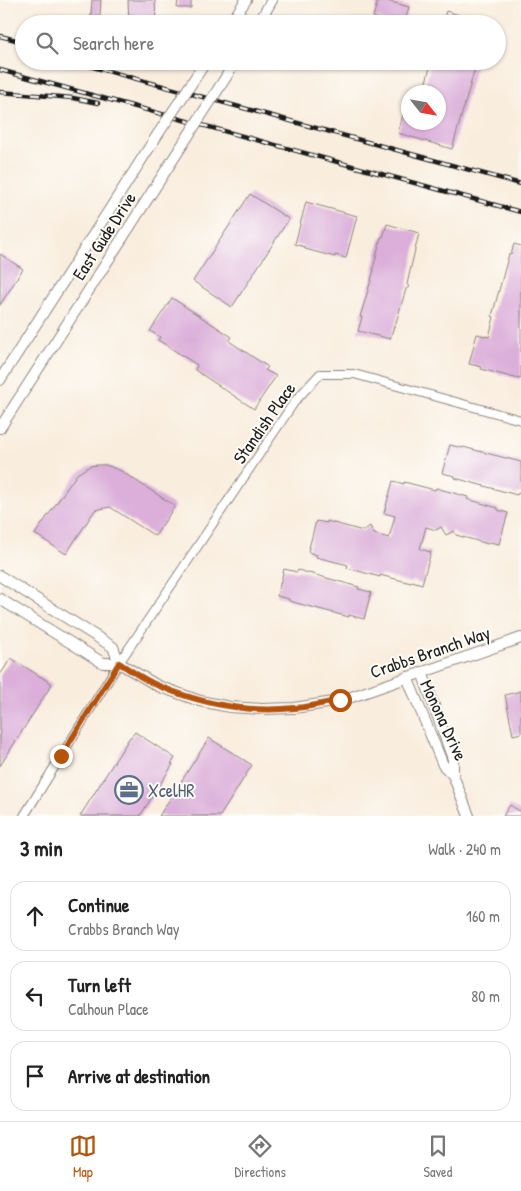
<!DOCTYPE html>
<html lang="en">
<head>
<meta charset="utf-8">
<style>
  body { margin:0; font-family:"Patrick Hand",sans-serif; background:#f6f6f6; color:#222 }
  .compass { position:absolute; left:401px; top:85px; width:45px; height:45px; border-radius:50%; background:#fff; box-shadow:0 1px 4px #0004; rotate:121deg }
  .stop { position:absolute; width:15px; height:15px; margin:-11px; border:4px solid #b45309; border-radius:50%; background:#fff }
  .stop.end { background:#b45309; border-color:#fff; box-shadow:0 1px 5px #0008 }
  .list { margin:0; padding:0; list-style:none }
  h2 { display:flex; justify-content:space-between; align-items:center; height:65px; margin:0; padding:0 20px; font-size:21px }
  h2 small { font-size:16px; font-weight:400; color:#767676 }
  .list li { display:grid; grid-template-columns:32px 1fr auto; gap:15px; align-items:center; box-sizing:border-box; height:70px; margin:0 10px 10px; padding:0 10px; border:1px solid #e0e0e0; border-radius:15px }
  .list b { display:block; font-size:19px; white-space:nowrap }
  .list p { margin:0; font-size:16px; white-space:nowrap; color:#767676 }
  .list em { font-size:16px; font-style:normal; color:#767676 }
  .icon { flex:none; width:28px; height:28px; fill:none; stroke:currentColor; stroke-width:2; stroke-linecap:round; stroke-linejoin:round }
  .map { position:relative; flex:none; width:521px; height:816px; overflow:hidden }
  .search { position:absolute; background:#fff; box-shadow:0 1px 4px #0004; left:15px; right:15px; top:15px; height:55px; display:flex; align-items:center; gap:12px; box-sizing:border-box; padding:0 18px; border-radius:28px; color:#767676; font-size:19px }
  .sheet { height:305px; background:#fff }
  nav { display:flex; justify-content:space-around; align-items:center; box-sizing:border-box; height:70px; border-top:1px solid #e0e0e0; background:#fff; font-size:14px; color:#767676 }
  nav a { display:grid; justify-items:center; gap:2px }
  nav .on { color:#b45309 }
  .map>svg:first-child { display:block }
  .building { fill:#dbafda }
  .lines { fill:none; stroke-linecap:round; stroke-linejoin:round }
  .street-casing { stroke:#8a847d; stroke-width:10 }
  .secondary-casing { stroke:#8a847d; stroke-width:12 }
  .street { stroke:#fff; stroke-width:8 }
  .secondary { stroke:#fff; stroke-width:10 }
  .rail-casing { stroke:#1c1c1c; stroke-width:4.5 }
  .rail { stroke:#fdfcf7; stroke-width:2.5; stroke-dasharray:8; stroke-linecap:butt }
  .secondary-bridge-casing { stroke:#8a847d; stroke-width:12; stroke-linecap:butt }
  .secondary-bridge { stroke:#fff; stroke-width:10 }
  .route { stroke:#b45309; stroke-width:6 }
  .labels { text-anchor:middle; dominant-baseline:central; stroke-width:4; stroke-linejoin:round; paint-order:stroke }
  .street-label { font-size:18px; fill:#1c1c1c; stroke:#fdfcf7 }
  .service-label { font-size:18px; fill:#4e5e75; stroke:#fdfcf7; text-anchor:start }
</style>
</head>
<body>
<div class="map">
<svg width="521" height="816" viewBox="0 0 521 816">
  <rect width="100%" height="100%" fill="#fdfcf7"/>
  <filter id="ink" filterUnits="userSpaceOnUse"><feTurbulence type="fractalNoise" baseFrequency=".02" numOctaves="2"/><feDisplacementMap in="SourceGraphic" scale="10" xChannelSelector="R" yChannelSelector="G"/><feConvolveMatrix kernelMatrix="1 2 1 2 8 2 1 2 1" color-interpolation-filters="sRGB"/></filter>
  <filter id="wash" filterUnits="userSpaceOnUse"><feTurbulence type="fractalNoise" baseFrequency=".0096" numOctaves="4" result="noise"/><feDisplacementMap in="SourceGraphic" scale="20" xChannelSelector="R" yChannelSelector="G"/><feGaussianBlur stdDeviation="1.12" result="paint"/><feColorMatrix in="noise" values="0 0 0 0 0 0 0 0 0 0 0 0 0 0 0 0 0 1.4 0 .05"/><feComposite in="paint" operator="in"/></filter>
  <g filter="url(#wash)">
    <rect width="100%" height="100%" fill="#f9edde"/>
    <g id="blocks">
      <g class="building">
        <polygon points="92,0 101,0 100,16 91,16"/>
        <polygon points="128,0 155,0 156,24 129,24"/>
        <polygon points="178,0 191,0 191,8 177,8"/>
        <polygon points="378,0 384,0 409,7 404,24 397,24 373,17"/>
        <polygon points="446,11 483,22 482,24 442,24"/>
        <polygon points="432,61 477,61 452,149 398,133 406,103 408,103 408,122 438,122 438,92 423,92"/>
        <polygon points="250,194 289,219 232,307 193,281"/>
        <polygon points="306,202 357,216 346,258 335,255 335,257 305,249 305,247 295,244"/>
        <polygon points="387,224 419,233 407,284 409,287 406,289 395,326 394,326 390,339 358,331 362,317 360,317 374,270 373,269 381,237 383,237"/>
        <polygon points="514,244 521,246 521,378 519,379 481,369 482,367 469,364 477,334 489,337 494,317 492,316 509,254 511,255"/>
        <polygon points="0,254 23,269 0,305"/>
        <polygon points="172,298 232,337 229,341 268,367 265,370 276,376 254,409 195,370 197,365 158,340 160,337 150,331"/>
        <polygon points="450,445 462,448 463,447 521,462 521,494 518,493 517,495 455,478 455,476 442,473"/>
        <polygon points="97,465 106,465 121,471 175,506 155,536 110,507 95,510 66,554 35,534 77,474 90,466"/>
        <polygon points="393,481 404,484 404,482 435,490 436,488 468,497 467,499 498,508 498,510 508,513 499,544 489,542 488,544 456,535 454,531 446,535 441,527 436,530 426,527 420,549 431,552 422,584 412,581 411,583 380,575 380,577 347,568 348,565 316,557 317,555 308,552 316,521 327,523 327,521 363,531 370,526 374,534 389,538 395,516 384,513"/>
        <polygon points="284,569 297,572 298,570 359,587 358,589 371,592 364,619 349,615 349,617 289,601 289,599 277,596"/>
        <polygon points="11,658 52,684 0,766 0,675"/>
        <polygon points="521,691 521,733 513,735 505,695"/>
        <polygon points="135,732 175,758 171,764 173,764 140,816 80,816 130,737 131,737"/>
        <polygon points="209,738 252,765 220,816 159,816"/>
        <polygon points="510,805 521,812 521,816 503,816"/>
      </g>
    </g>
  </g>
  <g filter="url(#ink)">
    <use href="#blocks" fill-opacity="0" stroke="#8a847d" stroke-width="1"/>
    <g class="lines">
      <defs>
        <polyline id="street" points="24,816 119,663 183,568 295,401 320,374 354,374 521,420"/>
        <g id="secondary">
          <polyline points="230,24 246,0"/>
          <polyline points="258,24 272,0"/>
          <polyline points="197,75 206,61"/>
          <polyline points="226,77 235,61"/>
          <polyline points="0,380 158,134"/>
          <polyline points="0,428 181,147"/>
          <polyline points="0,576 113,647 119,663"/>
          <polyline points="0,599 103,663 119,663 158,686 200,701 230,707 262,709 294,708 340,701 521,638"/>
          <polyline points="422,672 453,759 453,775 469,816"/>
          <polyline points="407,677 443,765 453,775"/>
        </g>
      </defs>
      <use href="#street" class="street-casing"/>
      <use href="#secondary" class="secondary-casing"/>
      <use href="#street" class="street"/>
      <use href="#secondary" class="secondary"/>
      <defs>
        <g id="rail">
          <polyline points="0,36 24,42"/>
          <polyline points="71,61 521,184"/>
          <polyline points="0,70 521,212"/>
          <polyline points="0,92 73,98 98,103"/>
        </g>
      </defs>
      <use href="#rail" class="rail-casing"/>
      <use href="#rail" class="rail"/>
      <defs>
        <g id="secondary-bridge">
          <polyline points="158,134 197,75"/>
          <polyline points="181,147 226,77"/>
        </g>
      </defs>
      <use href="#secondary-bridge" class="secondary-bridge-casing"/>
      <use href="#secondary-bridge" class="secondary-bridge"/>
    </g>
  </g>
  <g class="lines" filter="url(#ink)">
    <path class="route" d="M61 756 119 663C132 671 146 681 159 686 202 704 249 713 295 708 310 707 325 703 340 700"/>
  </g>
  <defs>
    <symbol id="office-ring" viewBox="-11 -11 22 22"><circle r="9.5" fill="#fdfcf7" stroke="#5c6f8a" stroke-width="1.5"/><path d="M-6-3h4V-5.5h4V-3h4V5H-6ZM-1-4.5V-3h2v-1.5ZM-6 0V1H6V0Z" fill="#5c6f8a"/></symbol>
  </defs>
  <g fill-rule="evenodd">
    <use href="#office-ring" x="113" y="774" width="32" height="32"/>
  </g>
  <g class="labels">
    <g class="street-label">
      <text transform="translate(104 236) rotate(-57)">East Gude Drive</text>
      <text transform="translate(264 423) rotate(-55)">Standish Place</text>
      <text transform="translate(430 652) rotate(-19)">Crabbs Branch Way</text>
      <text transform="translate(444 720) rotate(65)">Monona Drive</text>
    </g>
    <g class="service-label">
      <text x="148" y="790">XcelHR</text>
    </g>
  </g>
</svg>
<svg class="compass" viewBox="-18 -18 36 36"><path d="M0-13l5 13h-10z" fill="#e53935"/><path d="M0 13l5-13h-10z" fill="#767676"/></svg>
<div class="stop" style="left:340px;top:700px"></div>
<div class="stop end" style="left:61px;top:756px"></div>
<div class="search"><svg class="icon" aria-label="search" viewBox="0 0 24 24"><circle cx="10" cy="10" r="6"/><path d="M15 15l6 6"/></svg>Search here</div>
</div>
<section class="sheet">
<h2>3 min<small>Walk · 240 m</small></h2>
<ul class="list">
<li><svg class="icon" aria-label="ahead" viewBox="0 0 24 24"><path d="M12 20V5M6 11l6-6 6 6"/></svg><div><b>Continue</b><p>Crabbs Branch Way</p></div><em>160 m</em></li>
<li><svg class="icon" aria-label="left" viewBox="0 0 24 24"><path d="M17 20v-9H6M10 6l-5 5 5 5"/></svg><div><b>Turn left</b><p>Calhoun Place</p></div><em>80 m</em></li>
<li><svg class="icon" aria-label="arrive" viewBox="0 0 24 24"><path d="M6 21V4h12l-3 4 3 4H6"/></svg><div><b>Arrive at destination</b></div></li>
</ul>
</section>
<nav>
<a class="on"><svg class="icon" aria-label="map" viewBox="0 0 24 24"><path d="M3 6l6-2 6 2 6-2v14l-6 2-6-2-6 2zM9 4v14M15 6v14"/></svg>Map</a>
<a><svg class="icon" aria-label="directions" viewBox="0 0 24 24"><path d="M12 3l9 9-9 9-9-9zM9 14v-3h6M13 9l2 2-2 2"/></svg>Directions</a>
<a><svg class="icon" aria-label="saved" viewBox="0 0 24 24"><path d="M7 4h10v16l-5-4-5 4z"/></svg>Saved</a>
</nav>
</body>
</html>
